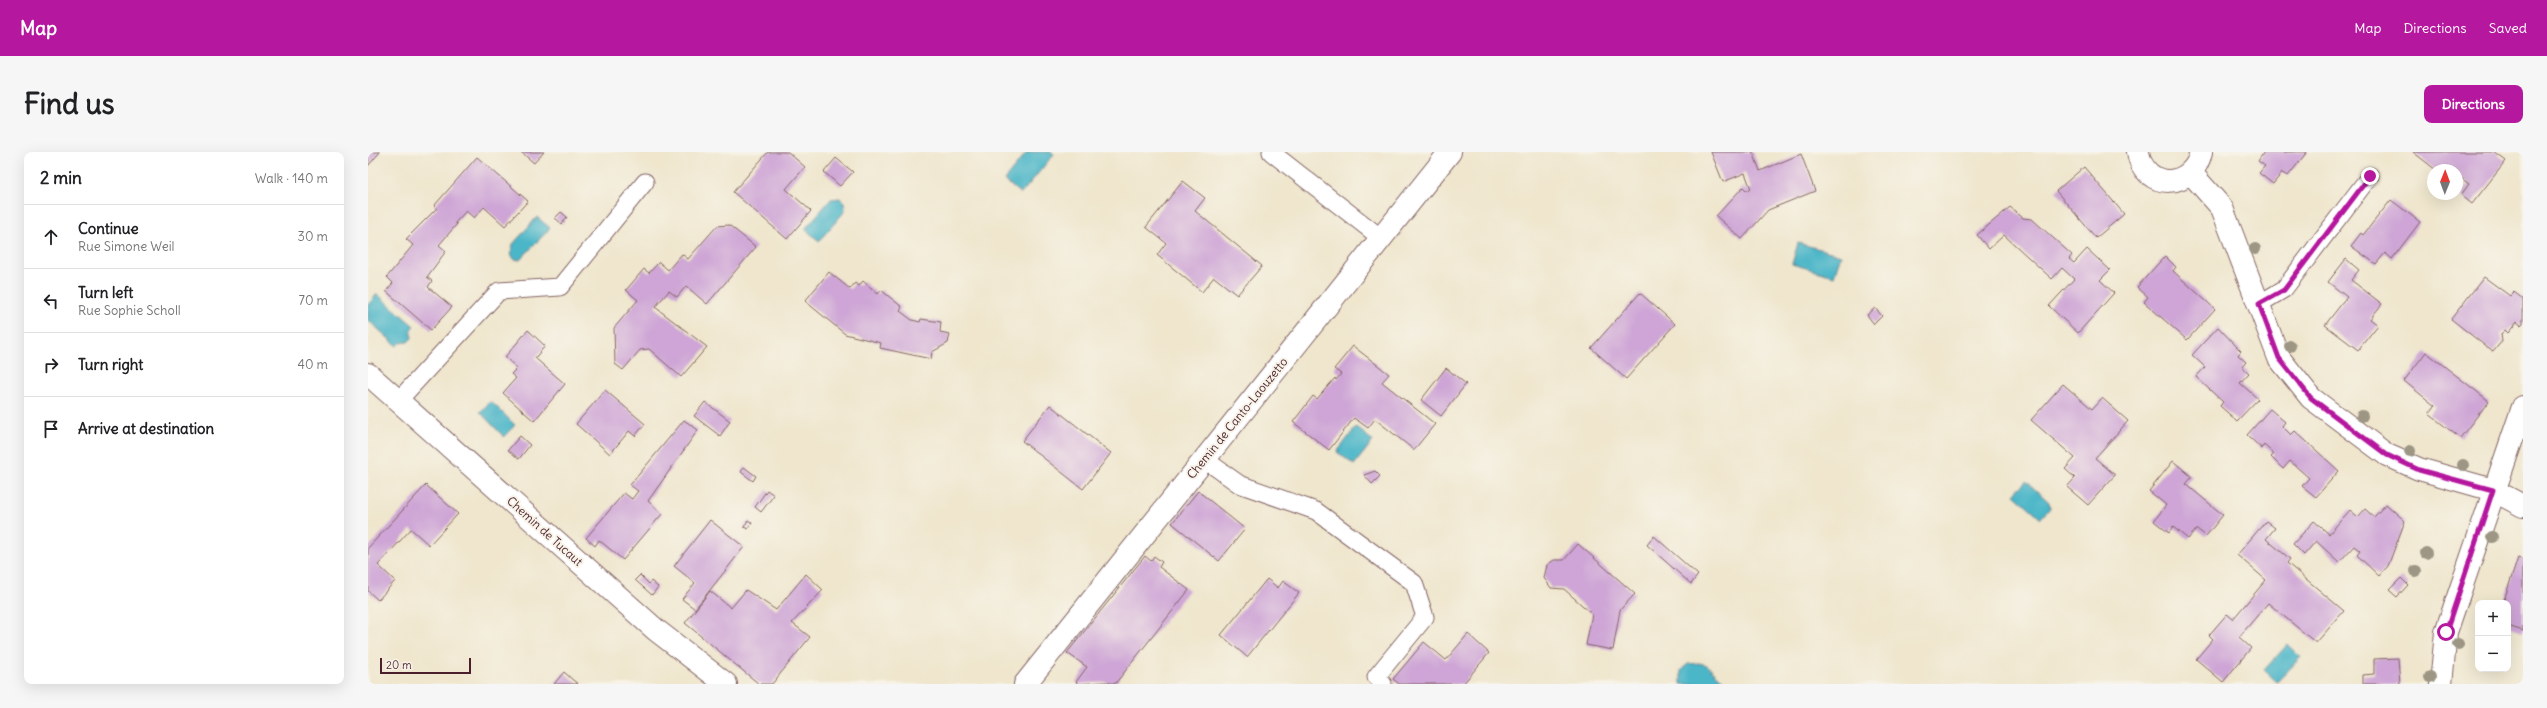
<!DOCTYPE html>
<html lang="en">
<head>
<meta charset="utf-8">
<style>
  body { margin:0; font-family:Delius,sans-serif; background:#f6f6f6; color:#202124 }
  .controls { position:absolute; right:12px; bottom:12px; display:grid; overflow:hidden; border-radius:8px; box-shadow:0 4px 16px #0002 }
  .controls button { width:36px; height:36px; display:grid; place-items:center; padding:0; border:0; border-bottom:1px solid #e0e0e0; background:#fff; color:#202124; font:20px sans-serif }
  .compass { position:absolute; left:2059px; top:12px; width:36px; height:36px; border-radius:50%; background:#fff; box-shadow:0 4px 16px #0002; rotate:1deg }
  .scale { position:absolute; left:12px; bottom:10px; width:91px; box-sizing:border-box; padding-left:4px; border:2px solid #4a1f2b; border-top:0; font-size:11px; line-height:14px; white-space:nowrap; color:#4a1f2b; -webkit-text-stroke:3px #f7f3e8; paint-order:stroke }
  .stop { position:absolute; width:12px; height:12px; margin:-9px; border:3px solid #b5179e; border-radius:50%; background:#fff }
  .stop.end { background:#b5179e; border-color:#fff; box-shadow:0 1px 4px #0008 }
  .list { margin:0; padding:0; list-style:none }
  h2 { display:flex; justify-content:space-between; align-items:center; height:52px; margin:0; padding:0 16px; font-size:17px }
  h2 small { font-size:13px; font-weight:400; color:#757577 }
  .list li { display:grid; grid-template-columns:26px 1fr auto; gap:12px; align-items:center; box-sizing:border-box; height:64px; padding:0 16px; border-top:1px solid #e0e0e0 }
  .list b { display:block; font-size:15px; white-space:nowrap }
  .list p { margin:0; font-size:13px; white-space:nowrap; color:#757577 }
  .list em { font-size:13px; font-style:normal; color:#757577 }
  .icon { flex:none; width:22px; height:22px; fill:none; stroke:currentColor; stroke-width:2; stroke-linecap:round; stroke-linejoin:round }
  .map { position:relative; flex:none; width:2155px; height:532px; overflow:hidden; border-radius:8px }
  header { display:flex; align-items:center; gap:24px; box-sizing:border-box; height:56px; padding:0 20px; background:#b5179e; color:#fff }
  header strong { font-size:19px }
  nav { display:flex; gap:22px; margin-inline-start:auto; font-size:14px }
  .intro { display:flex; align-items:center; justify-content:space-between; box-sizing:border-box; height:96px; padding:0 24px }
  h1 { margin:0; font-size:28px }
  .button { padding:10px 18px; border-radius:8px; background:#b5179e; color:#fff; font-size:14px; font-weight:700 }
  main { display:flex; gap:24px; padding:0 24px }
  aside { flex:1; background:#fff; border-radius:8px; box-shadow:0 4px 16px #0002 }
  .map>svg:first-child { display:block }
  .water { fill:#4bb6c8; stroke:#4a6a7a }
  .building { fill:#cea5d6 }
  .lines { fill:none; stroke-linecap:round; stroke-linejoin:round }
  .service-casing { stroke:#846564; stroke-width:19 }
  .minor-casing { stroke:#846564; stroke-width:24 }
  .secondary-casing { stroke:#846564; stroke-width:24 }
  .service { stroke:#fff; stroke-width:17 }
  .minor { stroke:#fff; stroke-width:22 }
  .secondary { stroke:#fff; stroke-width:22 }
  .tree { fill:#9d9684 }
  .route { stroke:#b5179e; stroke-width:5 }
  .labels { text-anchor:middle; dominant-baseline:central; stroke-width:4; stroke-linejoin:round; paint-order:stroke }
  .street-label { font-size:12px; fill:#4a1f2b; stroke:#f7f3e8 }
</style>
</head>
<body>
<header>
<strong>Map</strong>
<nav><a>Map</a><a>Directions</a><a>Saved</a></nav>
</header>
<div class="intro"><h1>Find us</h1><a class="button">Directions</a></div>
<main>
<aside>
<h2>2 min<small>Walk · 140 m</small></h2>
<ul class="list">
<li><svg class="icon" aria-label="ahead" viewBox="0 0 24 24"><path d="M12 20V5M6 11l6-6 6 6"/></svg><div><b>Continue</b><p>Rue Simone Weil</p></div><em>30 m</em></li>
<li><svg class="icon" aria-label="left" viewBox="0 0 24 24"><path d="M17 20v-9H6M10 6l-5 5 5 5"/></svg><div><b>Turn left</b><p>Rue Sophie Scholl</p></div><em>70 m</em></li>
<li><svg class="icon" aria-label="right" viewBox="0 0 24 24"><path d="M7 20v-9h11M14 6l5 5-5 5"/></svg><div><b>Turn right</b></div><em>40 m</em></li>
<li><svg class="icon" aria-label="arrive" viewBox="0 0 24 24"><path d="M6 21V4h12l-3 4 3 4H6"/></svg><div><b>Arrive at destination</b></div></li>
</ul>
</aside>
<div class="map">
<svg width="2155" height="532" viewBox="0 0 2155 532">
  <rect width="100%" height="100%" fill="#f7f3e8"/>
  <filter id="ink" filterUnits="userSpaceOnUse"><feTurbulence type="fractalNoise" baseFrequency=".025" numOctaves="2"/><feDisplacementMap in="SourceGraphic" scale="8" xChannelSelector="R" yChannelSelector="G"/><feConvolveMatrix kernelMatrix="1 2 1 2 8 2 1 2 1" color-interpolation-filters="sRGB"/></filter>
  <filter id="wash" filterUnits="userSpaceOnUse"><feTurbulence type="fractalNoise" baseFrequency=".012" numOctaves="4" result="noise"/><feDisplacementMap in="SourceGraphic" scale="16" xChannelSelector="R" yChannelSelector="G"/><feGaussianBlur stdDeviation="0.9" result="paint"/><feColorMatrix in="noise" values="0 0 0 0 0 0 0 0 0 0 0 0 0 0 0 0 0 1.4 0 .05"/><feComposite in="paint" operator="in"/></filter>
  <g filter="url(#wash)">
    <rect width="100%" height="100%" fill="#efe6cd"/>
    <g class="water">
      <polygon points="659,0 683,0 686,2 653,42 636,28"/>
      <polygon points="472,46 476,50 477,59 451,89 437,77 463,47"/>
      <polygon points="169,65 182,76 152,108 146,107 143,102 145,92"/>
      <polygon points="1430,91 1473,103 1466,124 1424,112"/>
      <polygon points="9,142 46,174 43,178 44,186 40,190 32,191 29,194 0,168 0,153"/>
      <polygon points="123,249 147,273 136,285 112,260"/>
      <polygon points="988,275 1005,289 986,313 969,300"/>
      <polygon points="1658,329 1681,350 1682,356 1673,366 1646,342"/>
      <polygon points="1920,492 1933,505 1909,530 1896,518"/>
      <polygon points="1331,511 1339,513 1359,532 1313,532 1313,518 1320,512"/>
    </g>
    <g id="blocks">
      <g class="building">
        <polygon points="0,0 12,0 0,14"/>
        <polygon points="153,0 176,0 166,11"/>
        <polygon points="400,0 420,0 437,15 418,37 443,59 419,87 365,40"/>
        <polygon points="1343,0 1385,0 1392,19 1433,2 1447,39 1400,58 1374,87 1348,64 1375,35 1378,38 1383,37 1377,21 1355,30"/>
        <polygon points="1896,0 1939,0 1920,24 1914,21 1905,32 1891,21 1897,14 1890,9"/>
        <polygon points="2045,0 2126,0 2138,9 2104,52 2093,43 2101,32 2089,23 2089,18 2083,18 2078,14 2075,18 2068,18"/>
        <polygon points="109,5 160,49 137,74 116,55 106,66 98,59 87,71 89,72 71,93 78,99 59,125 64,129 60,135 84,155 63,178 18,139 25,131 19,125 45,93 38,87 69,56 66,54"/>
        <polygon points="468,6 485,20 472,34 456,20"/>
        <polygon points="1716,15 1756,62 1728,86 1688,39"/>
        <polygon points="815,29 837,46 827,59 894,114 869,143 846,125 834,140 789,103 798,91 778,75"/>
        <polygon points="2023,48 2052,70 2024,107 2017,101 2008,112 1983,94 1993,81 1995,83"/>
        <polygon points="1642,55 1655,66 1664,67 1704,103 1701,107 1706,111 1719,97 1742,118 1732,128 1746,141 1710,181 1681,154 1706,127 1694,116 1684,127 1636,83 1621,97 1609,83"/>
        <polygon points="193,60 199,65 194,72 187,66"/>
        <polygon points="361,73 388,95 339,152 318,134 309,145 301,139 287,155 339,195 313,225 281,197 272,198 255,218 247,212 246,176 270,148 258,138 276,117 281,121 291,110 300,118 314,102 320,107 349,74"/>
        <polygon points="1797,104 1808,115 1805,119 1847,157 1819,188 1776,150 1780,145 1769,135"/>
        <polygon points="1978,107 1991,118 1983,128 2014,152 2002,167 2010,173 1990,198 1957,173 1979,145 1960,130"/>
        <polygon points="461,120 482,137 487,131 491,134 495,129 510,142 513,138 534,155 532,159 544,168 552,170 553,167 573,170 572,180 582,182 580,191 564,200 563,207 512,196 513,191 477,182 437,149"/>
        <polygon points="2116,125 2142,144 2146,140 2155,147 2155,171 2153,173 2149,170 2140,181 2137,178 2133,182 2134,189 2125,200 2083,167"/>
        <polygon points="1272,141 1307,172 1258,227 1223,196"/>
        <polygon points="1507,156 1514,164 1506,172 1499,163"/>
        <polygon points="1850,175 1873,199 1870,203 1878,210 1874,215 1881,221 1872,231 1890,247 1869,269 1852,254 1855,250 1828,225 1837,215 1824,203"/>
        <polygon points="160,178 177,194 167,206 197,232 166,269 135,241 148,226 143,222 149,216 137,205"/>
        <polygon points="985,194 1021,222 1014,230 1067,272 1046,298 1007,267 1000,276 986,266 961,298 925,270 945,244 949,247 967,226 968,228 973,222 966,217"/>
        <polygon points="2058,200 2121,249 2092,286 2061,262 2067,254 2036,229"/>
        <polygon points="1078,216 1098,232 1073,264 1053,248"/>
        <polygon points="1695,232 1724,257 1734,246 1760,269 1727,306 1747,323 1720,353 1699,335 1707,326 1697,317 1707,306 1663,268"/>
        <polygon points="237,238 277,272 267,284 261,279 242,302 208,272"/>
        <polygon points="337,250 362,269 352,284 326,264"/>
        <polygon points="682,253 743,301 715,337 654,289"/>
        <polygon points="1902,257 1917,270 1914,274 1923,283 1927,279 1971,319 1948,345 1934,334 1941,326 1922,309 1915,317 1903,305 1906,302 1896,293 1894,297 1879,283"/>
        <polygon points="316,268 330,278 280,349 294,362 255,408 231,388 227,394 218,386 256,341 264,347 270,339 262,333"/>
        <polygon points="152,284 162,293 151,307 140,298"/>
        <polygon points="1805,309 1824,325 1818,332 1855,363 1838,384 1829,377 1820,387 1805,375 1801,381 1786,369 1798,353 1781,339"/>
        <polygon points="376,315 388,324 385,329 373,320"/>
        <polygon points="1007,319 1012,324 1004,332 996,323"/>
        <polygon points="58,333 90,362 61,393 43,377 10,413 27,429 10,448 0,439 0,396"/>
        <polygon points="399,338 406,343 393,360 387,355"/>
        <polygon points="830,339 877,377 851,409 804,371"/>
        <polygon points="2018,352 2037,369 2020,414 2011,424 1989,403 1992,399 1986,394 1971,410 1948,389 1936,403 1925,392 1946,369 1961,382 1982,358 1990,365 1997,357 2006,365"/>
        <polygon points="342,368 376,395 327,457 314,447 327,431 306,414"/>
        <polygon points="380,368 384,371 380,377 376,375"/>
        <polygon points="1898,369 1907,376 1898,387 1922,407 1919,411 1976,459 1948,491 1900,451 1871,485 1883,496 1855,530 1828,507 1845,487 1841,483 1859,462 1865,467 1898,428 1869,403"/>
        <polygon points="1286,384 1330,423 1323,432 1279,393"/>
        <polygon points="1210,392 1267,442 1252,458 1245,498 1218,493 1224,462 1196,437 1183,436 1176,426 1179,413 1186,408 1196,408"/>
        <polygon points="777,404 783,409 786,404 794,410 791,415 821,438 747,532 738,530 711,532 708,530 719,515 699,501"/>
        <polygon points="2150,406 2155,408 2155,479 2140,474 2140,451 2135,451"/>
        <polygon points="438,422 455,438 424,471 442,485 404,532 391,532 317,471 342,439 363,456 378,438 408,458"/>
        <polygon points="272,423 281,432 283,429 290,435 284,443 267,428"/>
        <polygon points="2033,426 2040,433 2029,445 2021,438"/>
        <polygon points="899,427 910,436 915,429 931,441 879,505 853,483"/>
        <polygon points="1100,482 1121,501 1095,532 1031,532 1025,527 1056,490 1078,508"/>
        <polygon points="2030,506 2032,532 1995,532 1995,523 2006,522 2006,507"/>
        <polygon points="196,520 206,529 210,532 186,532"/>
      </g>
    </g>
  </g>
  <g filter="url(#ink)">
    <use href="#blocks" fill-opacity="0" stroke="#846564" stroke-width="1"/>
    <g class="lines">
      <defs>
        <g id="service">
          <polyline points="903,0 1013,86"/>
          <polyline points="1891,152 1916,137 2002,24"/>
          <polyline points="30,249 131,139 192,135 277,30"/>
          <polyline points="836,307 871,332 948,359 1046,431 1057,465 1008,525 1015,532"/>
        </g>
        <g id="minor">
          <path d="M1770 0C1776 39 1825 38 1833 0"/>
          <polyline points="1823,21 1854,56 1911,206 1943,246 2019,303 2051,317 2125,338 2155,354"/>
          <polyline points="657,532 1082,0"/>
          <polyline points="2073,532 2078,480 2155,255"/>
        </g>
        <polyline id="secondary" points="0,222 288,478 358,532"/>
      </defs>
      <use href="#service" class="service-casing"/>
      <use href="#minor" class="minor-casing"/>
      <use href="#secondary" class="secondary-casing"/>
      <use href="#service" class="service"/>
      <use href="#minor" class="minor"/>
      <use href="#secondary" class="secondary"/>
    </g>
    <g class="tree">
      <circle cx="1887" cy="97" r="6"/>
      <circle cx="1922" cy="194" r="6"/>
      <circle cx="1994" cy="264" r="6"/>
      <circle cx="2042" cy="299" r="6"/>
      <circle cx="2095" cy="313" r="6"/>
      <circle cx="2124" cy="385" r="6"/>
      <circle cx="2058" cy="401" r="6"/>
      <circle cx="2048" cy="419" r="6"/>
      <circle cx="2090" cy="492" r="6"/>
      <circle cx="2062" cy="525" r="6"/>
    </g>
  </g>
  <g class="lines" filter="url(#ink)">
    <polyline class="route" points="2002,24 1916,138 1891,152 1911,206 1943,246 2019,303 2051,318 2125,338 2078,480"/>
  </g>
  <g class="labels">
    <g class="street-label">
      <text transform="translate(869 266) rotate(-51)">Chemin de Canto-Laouzetto</text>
      <text transform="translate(177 379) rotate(42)">Chemin de Tucaut</text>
    </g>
  </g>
</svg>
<div class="controls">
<button>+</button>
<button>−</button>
</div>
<svg class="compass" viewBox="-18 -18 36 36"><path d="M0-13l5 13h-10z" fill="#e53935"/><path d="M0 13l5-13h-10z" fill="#757577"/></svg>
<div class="scale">20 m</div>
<div class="stop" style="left:2078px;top:480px"></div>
<div class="stop end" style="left:2002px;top:24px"></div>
</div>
</main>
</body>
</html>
